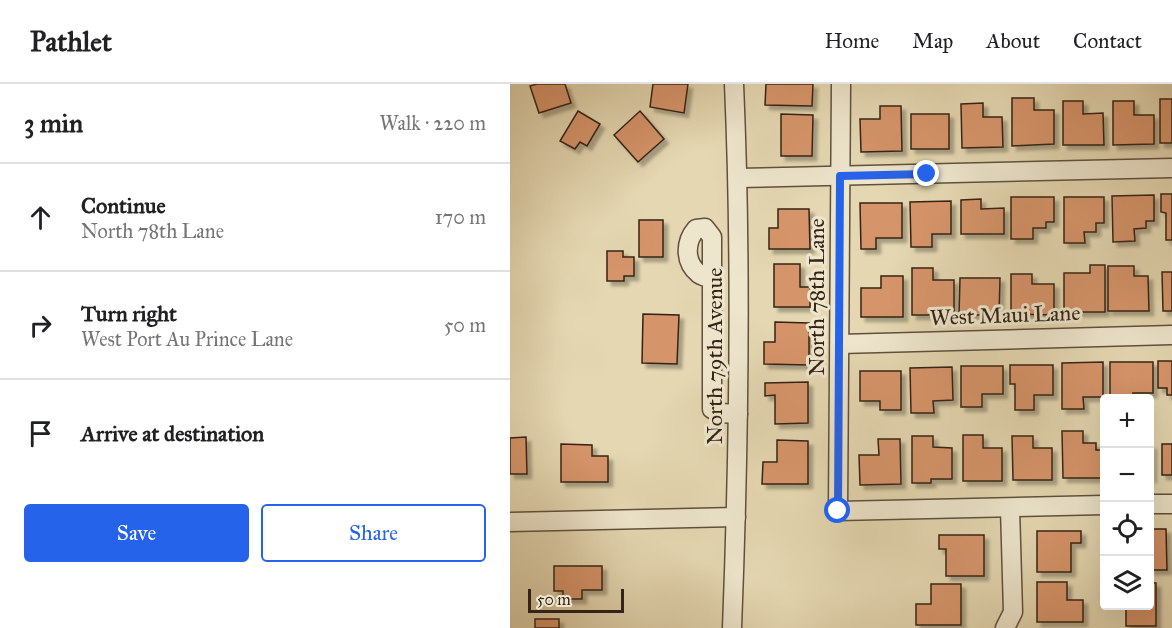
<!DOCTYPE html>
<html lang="en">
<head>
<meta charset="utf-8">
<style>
  body { margin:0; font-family:"IM FELL Great Primer",serif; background:#f6f6f6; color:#202124 }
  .controls { position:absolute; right:18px; bottom:18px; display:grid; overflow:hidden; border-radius:6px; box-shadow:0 6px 24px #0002 }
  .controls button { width:54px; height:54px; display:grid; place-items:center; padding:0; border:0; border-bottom:2px solid #e0e0e0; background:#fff; color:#202124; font:30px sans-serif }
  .scale { position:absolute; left:18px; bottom:15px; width:96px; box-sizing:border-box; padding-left:6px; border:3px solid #342316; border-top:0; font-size:16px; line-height:21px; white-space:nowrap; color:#342316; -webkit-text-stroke:4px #ede5cc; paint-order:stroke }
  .stop { position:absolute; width:18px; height:18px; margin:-14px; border:4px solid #2563eb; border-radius:50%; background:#fff }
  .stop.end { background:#2563eb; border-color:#fff; box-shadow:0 2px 6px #0008 }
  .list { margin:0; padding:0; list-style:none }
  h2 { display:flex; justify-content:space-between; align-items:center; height:78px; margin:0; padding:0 24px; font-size:26px }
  h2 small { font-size:20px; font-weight:400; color:#757577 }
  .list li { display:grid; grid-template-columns:39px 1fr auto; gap:18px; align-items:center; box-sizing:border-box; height:108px; padding:0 24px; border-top:2px solid #e0e0e0 }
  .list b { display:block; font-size:22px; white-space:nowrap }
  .list p { margin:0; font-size:20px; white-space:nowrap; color:#757577 }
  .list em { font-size:20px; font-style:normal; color:#757577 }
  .actions { display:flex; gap:12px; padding:18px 24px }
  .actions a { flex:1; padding:14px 0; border:2px solid #2563eb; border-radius:6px; text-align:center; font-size:21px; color:#2563eb }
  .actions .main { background:#2563eb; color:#fff }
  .icon { flex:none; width:33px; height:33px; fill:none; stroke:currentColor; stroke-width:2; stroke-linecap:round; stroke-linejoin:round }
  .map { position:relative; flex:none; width:662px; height:544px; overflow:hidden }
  header { display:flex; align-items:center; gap:36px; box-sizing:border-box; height:84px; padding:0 30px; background:#fff; border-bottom:2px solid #e0e0e0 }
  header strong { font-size:28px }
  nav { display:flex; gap:33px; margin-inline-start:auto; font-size:21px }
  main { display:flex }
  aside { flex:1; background:#fff }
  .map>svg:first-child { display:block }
  .building { fill:#d6946a; stroke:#342316; stroke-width:1.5; filter:url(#shadow) }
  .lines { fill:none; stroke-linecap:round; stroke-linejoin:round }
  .minor-casing { stroke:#60503d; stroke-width:21 }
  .minor { stroke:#ede5cc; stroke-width:18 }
  .route { stroke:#2563eb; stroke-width:8 }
  .labels { text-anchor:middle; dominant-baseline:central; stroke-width:6; stroke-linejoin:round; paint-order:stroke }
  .street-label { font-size:22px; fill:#342316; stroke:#ede5cc }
</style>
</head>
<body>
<header>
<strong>Pathlet</strong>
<nav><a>Home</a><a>Map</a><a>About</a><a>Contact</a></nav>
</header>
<main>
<aside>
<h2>3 min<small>Walk · 220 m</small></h2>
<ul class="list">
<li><svg class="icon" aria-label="ahead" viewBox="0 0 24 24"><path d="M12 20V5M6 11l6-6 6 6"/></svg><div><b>Continue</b><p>North 78th Lane</p></div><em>170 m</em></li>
<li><svg class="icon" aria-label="right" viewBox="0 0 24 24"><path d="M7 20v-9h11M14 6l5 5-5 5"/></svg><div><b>Turn right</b><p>West Port Au Prince Lane</p></div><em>50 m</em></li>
<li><svg class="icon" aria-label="arrive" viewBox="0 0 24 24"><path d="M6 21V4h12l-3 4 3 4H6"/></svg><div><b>Arrive at destination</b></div></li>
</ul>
<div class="actions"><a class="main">Save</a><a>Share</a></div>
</aside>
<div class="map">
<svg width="662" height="544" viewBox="0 0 662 544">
  <defs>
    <filter id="shadow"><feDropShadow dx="4.5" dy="4.5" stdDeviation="1.5" flood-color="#0004"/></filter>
  </defs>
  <rect width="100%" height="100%" fill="#e4d7b1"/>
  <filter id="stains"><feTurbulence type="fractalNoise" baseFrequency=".00333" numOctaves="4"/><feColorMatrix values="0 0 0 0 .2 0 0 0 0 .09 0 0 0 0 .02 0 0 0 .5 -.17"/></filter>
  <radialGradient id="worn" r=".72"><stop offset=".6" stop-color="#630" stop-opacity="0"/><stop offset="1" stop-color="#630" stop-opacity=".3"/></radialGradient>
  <g class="building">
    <polygon points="27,0 55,0 61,19 29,29 20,2"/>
    <polygon points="143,0 178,0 174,29 140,23"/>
    <polygon points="256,0 303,0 302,22 255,21"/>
    <polygon points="502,14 524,14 524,26 544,26 544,60 502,62"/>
    <rect x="650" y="15" width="12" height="44"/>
    <polygon points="553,17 573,17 573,30 593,29 594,61 553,61"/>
    <polygon points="603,17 624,17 624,31 644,31 644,60 603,61"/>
    <polygon points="473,19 473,33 492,33 493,63 452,64 451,20"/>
    <polygon points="370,22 391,22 392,67 351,68 350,35 370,35"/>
    <polygon points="68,27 90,40 77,62 70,58 65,65 50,57"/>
    <polygon points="130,27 154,55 128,78 104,51"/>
    <polygon points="271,30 303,31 302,72 271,72"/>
    <rect x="401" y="30" width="38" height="35"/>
    <polygon points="651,110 662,110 662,156 656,156 656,129 651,128"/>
    <polygon points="644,111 644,137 636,137 636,144 624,145 625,157 603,158 602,112"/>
    <polygon points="501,113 544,113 544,138 536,138 536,144 523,144 523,155 501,155"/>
    <polygon points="554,113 594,113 594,139 586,139 586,148 574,148 575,159 554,159"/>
    <polygon points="471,115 471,125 494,124 494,150 451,150 451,116"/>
    <polygon points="441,117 441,150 422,150 422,163 401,163 400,118"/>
    <polygon points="350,119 392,119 392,154 366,154 366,165 351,165"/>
    <polygon points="268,125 299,125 300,165 259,165 259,144 268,144"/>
    <rect x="129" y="136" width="24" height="37"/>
    <polygon points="97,167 113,167 113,173 124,173 124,192 114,192 114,197 97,197"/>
    <polygon points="264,180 290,180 290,203 300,203 300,223 264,223"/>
    <polygon points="580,181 595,181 595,228 554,228 554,189 580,189"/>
    <polygon points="598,182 624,182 624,192 638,192 639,227 598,227"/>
    <polygon points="402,184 423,184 423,196 444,196 444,231 402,231"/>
    <polygon points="652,188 662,188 662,227 653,227"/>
    <polygon points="501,190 522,190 522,200 544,200 544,231 501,230"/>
    <polygon points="371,192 393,192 393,233 351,233 351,204 371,204"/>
    <polygon points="450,194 490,194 489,231 449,231"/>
    <polygon points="133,230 169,231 167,280 132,279"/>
    <polygon points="265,238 299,239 299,281 254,280 254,258 265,258"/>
    <polygon points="648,277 662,277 662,311 657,311 657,304 648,304"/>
    <polygon points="593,278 593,313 573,313 574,325 552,325 552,279"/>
    <polygon points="600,278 643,278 643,309 623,309 623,314 600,314"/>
    <polygon points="500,281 543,281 543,311 524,311 524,326 505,326 505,300 500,300"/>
    <polygon points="451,282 493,282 493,310 472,310 472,323 451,323"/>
    <polygon points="442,283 443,316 423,317 424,329 401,329 400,284"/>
    <polygon points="350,287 391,287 391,326 370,326 370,317 350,317"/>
    <polygon points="298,298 298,339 265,340 265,311 255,312 255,299"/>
    <polygon points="552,347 573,347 573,359 586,359 586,366 593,366 594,394 553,394"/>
    <polygon points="453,351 473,351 473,364 492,364 492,397 453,397"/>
    <polygon points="402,352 423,352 423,363 442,364 442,395 421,395 421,399 402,399"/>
    <polygon points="502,352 523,352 523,364 542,364 542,396 503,396"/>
    <polygon points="16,353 17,390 0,390 0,354"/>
    <polygon points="368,355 390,355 391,400 350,401 349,371 369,371"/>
    <polygon points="267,356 298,357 298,400 252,400 253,378 267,378"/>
    <polygon points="51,360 82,361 82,372 98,372 98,398 51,398"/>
    <rect x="652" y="360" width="10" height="31"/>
    <rect x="640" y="361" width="2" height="33"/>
    <polygon points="640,445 656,445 657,486 640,486"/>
    <polygon points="527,447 571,447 571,459 561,459 561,488 527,488"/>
    <polygon points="429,451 474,451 474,492 436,492 436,465 429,465"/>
    <polygon points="44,482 92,482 92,506 72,506 72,515 53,515 53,507 44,507"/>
    <polygon points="527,498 557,498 557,516 573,516 573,538 527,538"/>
    <polygon points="640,499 646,499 646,542 616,542 616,522 640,522"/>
    <polygon points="421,500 451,500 451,541 406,541 406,520 421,520"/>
    <rect x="25" y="535" width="24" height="9"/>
  </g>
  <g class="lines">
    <defs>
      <g id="minor">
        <polyline points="331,0 328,427 594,421"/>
        <polyline points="228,94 662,84"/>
        <path d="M203 195C199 194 192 192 189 190 174 178 175 158 186 145L195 144 202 153V325L210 329 228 330"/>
        <polyline points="330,260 662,251"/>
        <polyline points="640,420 662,420"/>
        <polyline points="0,438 226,433"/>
        <path d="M222 544C229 363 232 181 224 0"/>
        <polyline points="495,544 503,528 500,424"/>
      </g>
    </defs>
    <use href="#minor" class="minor-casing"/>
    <use href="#minor" class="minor"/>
  </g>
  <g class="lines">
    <polyline class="route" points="328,427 330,92 417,90"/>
  </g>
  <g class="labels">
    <g class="street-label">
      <text transform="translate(306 213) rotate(-90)">North 78th Lane</text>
      <text transform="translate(495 231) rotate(-2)">West Maui Lane</text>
      <text transform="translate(204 272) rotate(-90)">North 79th Avenue</text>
    </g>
  </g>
  <rect width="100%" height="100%" filter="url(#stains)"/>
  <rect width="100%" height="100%" fill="url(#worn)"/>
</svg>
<div class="controls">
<button>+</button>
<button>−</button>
<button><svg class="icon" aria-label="locate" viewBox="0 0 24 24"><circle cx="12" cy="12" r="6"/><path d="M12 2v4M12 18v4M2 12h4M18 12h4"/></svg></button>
<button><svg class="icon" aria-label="layers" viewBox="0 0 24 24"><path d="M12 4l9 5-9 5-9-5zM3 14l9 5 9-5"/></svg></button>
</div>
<div class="scale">50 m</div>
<div class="stop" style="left:328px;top:427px"></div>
<div class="stop end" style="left:417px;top:90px"></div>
</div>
</main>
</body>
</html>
